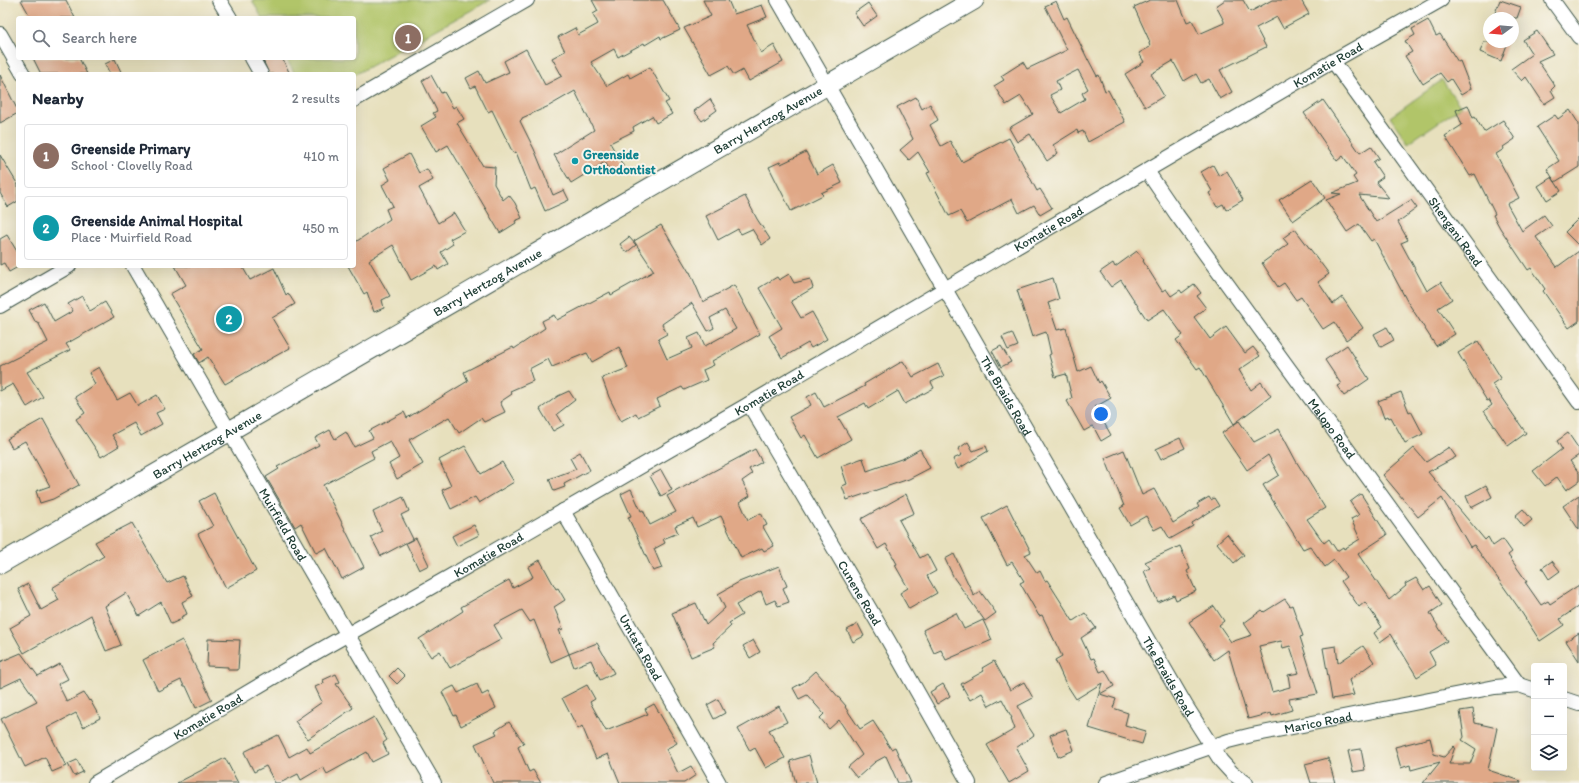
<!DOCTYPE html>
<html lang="en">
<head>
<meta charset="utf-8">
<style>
  body { margin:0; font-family:Itim,sans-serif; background:#f6f6f7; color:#1f2937 }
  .controls { position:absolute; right:12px; bottom:12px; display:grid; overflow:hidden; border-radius:4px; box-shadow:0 4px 16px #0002 }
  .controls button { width:36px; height:36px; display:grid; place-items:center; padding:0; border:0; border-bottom:1px solid #e0e1e3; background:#fff; color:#1f2937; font:20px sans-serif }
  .compass { position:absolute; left:1483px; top:12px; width:36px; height:36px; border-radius:50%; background:#fff; box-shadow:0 4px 16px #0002; rotate:254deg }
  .you { position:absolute; left:1101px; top:414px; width:14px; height:14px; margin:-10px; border:3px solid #fff; border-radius:50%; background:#1a73e8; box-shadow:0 0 0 6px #1a73e833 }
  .badge { display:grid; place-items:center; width:26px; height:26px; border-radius:50%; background:#ea580c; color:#fff; font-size:13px; font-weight:700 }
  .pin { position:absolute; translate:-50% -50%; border:2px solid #fff; box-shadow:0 1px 4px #0006 }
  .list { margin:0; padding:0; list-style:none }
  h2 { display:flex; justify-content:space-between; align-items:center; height:52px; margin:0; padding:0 16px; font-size:17px }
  h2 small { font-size:13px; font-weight:400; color:#747a83 }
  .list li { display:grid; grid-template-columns:26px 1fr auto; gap:12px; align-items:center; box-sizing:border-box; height:64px; margin:0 8px 8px; padding:0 8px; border:1px solid #e0e1e3; border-radius:4px }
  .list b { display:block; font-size:15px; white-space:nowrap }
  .list p { margin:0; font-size:13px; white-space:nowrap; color:#747a83 }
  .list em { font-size:13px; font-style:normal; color:#747a83 }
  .icon { flex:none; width:22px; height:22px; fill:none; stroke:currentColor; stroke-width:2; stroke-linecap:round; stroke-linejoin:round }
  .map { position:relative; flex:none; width:1579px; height:783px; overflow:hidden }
  .search { position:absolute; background:#fff; box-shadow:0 4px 16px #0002; left:16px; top:16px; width:340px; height:44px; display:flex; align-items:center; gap:10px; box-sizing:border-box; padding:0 14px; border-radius:4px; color:#747a83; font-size:15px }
  .panel { position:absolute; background:#fff; box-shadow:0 4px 16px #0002; left:16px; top:72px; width:340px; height:196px; border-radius:4px }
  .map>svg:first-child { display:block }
  .green { fill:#b1c569; stroke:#68814e }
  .building { fill:#e0a887; fill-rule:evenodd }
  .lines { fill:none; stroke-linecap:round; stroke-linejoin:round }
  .street-casing { stroke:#3d5549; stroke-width:16 }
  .secondary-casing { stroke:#3d5549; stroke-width:21 }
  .street { stroke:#fff; stroke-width:14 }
  .secondary { stroke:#fff; stroke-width:19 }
  .culture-dot { fill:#0f9aa8; stroke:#f7f3e8; stroke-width:1.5 }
  .labels { text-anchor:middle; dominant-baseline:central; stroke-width:4; stroke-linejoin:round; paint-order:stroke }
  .street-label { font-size:13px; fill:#1f3d34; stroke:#f7f3e8 }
  .culture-label { font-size:13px; font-weight:bold; fill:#0d838f; stroke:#f7f3e8; text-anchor:start }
</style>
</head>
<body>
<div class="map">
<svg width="1579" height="783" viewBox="0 0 1579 783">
  <rect width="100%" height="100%" fill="#f7f3e8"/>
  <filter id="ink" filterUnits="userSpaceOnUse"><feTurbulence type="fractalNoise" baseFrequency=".025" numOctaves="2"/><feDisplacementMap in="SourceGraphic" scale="8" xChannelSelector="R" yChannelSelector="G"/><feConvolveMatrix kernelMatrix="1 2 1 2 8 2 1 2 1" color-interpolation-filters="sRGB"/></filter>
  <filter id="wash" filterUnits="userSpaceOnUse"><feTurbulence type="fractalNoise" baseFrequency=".012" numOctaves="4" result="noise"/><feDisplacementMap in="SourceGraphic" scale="16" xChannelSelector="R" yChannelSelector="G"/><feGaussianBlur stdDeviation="0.9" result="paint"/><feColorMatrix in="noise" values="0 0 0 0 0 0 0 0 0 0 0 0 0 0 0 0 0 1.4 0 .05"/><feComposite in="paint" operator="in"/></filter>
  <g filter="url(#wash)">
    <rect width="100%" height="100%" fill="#e7e0bd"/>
    <g class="green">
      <polygon points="252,0 490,0 354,75 295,74 286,58 354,58 354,18 262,18"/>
      <polygon points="1442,80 1461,107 1408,143 1390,117"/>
    </g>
    <g id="blocks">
      <g class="building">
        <polygon points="21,0 66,0 75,18 31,18"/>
        <polygon points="592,0 663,0 680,30 661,39 660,36 645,45 644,43 618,57 614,49 591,62 607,86 628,74 630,78 650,67 669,101 665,103 672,114 656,123 652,116 633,127 634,131 610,143 624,167 612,174 605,162 571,183 554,155 594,130 575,91 549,106 522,118 522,119 520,121 534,149 553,195 564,190 569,200 545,211 535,188 531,190 516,152 513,153 492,110 488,112 475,86 471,88 466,78 479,71 485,83 509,72 504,61 526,49 545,85 562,76 552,58 565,51 558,37 575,28 578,35 598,24 593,14 598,11"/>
        <polygon points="703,0 728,0 734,14 762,5 767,17 747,25 761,53 774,45 783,62 749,81 743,70 734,75 728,66 711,75 684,28 711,16"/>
        <polygon points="1150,0 1178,0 1187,22 1192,20 1199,34 1224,23 1224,21 1216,6 1225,0 1243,0 1250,12 1272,0 1301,0 1309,14 1283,28 1277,17 1256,28 1266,47 1220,70 1232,92 1220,99 1209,79 1201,83 1196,74 1184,81 1173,61 1151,74 1164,96 1145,107 1125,74 1144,62 1139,53 1150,47 1149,43 1150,42 1134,7"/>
        <polygon points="1500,0 1521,7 1517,18 1493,18"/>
        <path d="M1056 1 1064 19 1067 17 1088 60V59L1097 76 1099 75 1105 91 1108 90 1125 122 1088 142 1083 131 1078 133 1077 130 1053 145 1058 153 1047 161 1030 134 1017 142 1009 128 1033 114 1021 96 1006 105 994 86 1004 80 1001 76 1023 62 1027 69 1067 50 1045 6ZM1078 70 1088 89 1082 93 1085 99 1061 113 1050 95 1060 90 1056 81Z"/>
        <polygon points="868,3 877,16 863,26 854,13"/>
        <polygon points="1428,20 1436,36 1440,34 1458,62 1460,61 1471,89 1461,95 1451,79 1447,82 1440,73 1423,84 1405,56 1412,52 1405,41 1415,35 1412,29"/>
        <polygon points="1537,31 1553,54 1538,61 1555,86 1551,90 1555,97 1544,104 1526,77 1522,81 1511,69 1532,54 1523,40"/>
        <polygon points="1484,42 1508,42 1501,61 1480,52"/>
        <polygon points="33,58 79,58 87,74 41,74"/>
        <polygon points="262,58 282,58 290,74 269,74"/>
        <polygon points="115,59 122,74 110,74 105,64"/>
        <polygon points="0,75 18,111 18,113 0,123"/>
        <polygon points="431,75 441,93 444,92 453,108 456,106 464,119 457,123 483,166 495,167 494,184 503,200 509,195 515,203 522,218 515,221 516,223 500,233 448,145 436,152 421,126 436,117 433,113 437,111 422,81"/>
        <polygon points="916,97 922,109 930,104 938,120 930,125 941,146 950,141 962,162 1009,138 1037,191 1040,189 1052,208 1040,215 1034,205 1019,213 1012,199 967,223 960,211 949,216 927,173 930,172 918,152 909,160 900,150 913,139 897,107"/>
        <polygon points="710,99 717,110 702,121 694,111"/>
        <polygon points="1323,100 1360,153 1371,146 1379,158 1373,162 1383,177 1376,182 1389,198 1359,195 1376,222 1411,200 1417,208 1398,222 1408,240 1401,243 1427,291 1441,282 1452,299 1438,308 1455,334 1436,346 1407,301 1374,239 1371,241 1359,224 1347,232 1326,200 1341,194 1332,193 1357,183 1353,177 1356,175 1343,156 1337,161 1304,113"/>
        <polygon points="1468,105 1473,118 1475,117 1484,132 1503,120 1515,139 1503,147 1504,149 1496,154 1519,198 1507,204 1522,231 1544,215 1552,226 1536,237 1557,267 1579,251 1579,321 1569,328 1543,291 1545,289 1531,268 1528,270 1500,228 1493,215 1495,214 1475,174 1470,176 1445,136 1462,125 1456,110"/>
        <polygon points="1570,110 1579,124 1579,167 1555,182 1547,169 1559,161 1537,127 1555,115 1558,119"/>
        <polygon points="806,152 817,174 833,165 842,183 821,193 823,195 791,211 769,167 780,162 781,164"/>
        <polygon points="409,154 419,173 427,169 433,180 419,188 438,223 454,213 465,231 450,239 453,244 441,252 448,264 438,270 436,266 411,280 393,245 369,260 390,296 382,300 384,308 374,312 367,292 364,294 348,266 354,266 354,243 390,219 386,209 393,206 382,185 390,180 384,168"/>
        <polygon points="0,155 18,185 18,201 8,207 0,193"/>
        <polygon points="1213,165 1219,176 1227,171 1243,200 1226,210 1223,204 1217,207 1209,193 1212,191 1201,172"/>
        <polygon points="1552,177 1561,191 1547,200 1538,186"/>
        <polygon points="1312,179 1325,198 1293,221 1279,200"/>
        <polygon points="745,196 757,219 770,239 762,245 752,229 741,234 738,229 718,240 706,216"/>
        <polygon points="1579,218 1579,246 1565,232"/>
        <path d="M661 225 689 272H690L703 302 734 285 760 334 712 361 714 365 703 370 707 380 684 390 682 387 657 399 660 406 638 417 636 413 621 421 609 397 602 378 628 368 619 347 592 362 587 353 552 367 548 359 529 369 533 381 510 391 512 394 500 402 505 412 484 422 481 418 459 433 449 417 409 440 423 464 397 479 389 464 399 458 390 441 371 451 374 458 323 485 364 567 342 579 326 548 316 553 301 523 295 527 266 477 279 469 277 467 319 445 315 438 330 430 335 439 346 432 354 447 373 438 369 431 404 412 407 418 468 381 464 372 513 347 514 349 545 328 542 321 554 315 557 320 610 292 611 295 654 271 634 241ZM692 303 708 331 714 328 710 318 725 310 736 329 705 346 699 333 688 338 692 348 667 359 658 339 667 334 662 324Z"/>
        <polygon points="1295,229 1329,274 1318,282 1333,304 1342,297 1363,328 1346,340 1334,322 1323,329 1301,297 1296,300 1284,283 1278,287 1262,263 1288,244 1283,238"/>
        <polygon points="7,235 18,253 18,267 9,272 4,263 0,265 0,239"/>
        <polygon points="629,237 636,245 626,253 620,244"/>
        <polygon points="1137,251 1144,260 1143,261 1162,291 1166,289 1171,296 1180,290 1182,293 1194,284 1201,293 1197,296 1206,308 1194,317 1210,339 1226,327 1245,353 1253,347 1260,356 1239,370 1251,390 1261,382 1271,396 1234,424 1200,367 1197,369 1176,340 1183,335 1164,309 1147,320 1121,280 1111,287 1100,272 1113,263 1115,267"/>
        <polygon points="175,266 242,266 250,280 274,268 286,295 288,293 295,304 272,318 290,348 225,384 208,357 199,363 194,354 203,349 170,294 186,285"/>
        <polygon points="789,274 794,283 810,279 813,288 791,301 801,318 812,312 827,339 811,348 808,343 782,358 769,336 782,328 759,288 777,277 779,280"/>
        <polygon points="1053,278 1059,299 1048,303 1057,330 1066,328 1078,372 1091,366 1099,383 1101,381 1111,398 1095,407 1111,435 1101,441 1093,426 1084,431 1067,401 1072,398 1066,374 1055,377 1049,355 1051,354 1046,332 1032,337 1017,290"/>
        <polygon points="82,296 90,311 105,302 114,317 66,344 70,350 27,372 43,397 27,407 13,384 0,391 0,366 48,342 38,322 36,323 29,310 44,302 54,322 73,311 68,304"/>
        <polygon points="1387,327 1394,340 1381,347 1374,334"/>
        <polygon points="1012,333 1018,346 1008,350 1002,337"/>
        <polygon points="1478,341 1501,378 1492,384 1526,433 1508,446 1484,411 1492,405 1489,400 1487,401 1458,353"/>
        <polygon points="1347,345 1369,379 1344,396 1337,386 1341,384 1325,360"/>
        <polygon points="1001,346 1011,362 1001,367 992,351"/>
        <polygon points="903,361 913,377 938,364 944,376 931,382 934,388 905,404 898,391 868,409 865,403 838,417 851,439 818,458 805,435 801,438 789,417 811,405 807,397 816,392 824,407 865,386 864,384"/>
        <polygon points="99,367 117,400 130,393 138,406 157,395 165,409 156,413 162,424 141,436 134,423 112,435 119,446 101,457 76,419 85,413 75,397 95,384 89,373"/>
        <polygon points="569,391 575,400 557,414 564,425 553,431 540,409 558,396"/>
        <polygon points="1401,392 1409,412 1411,411 1423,434 1405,443 1391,417 1389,418 1388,416 1384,418 1378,401"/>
        <polygon points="43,419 79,485 53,499 40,503 36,491 50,486 25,441 12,448 7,439"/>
        <polygon points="1239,421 1254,442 1279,429 1296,461 1325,508 1307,519 1324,543 1329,539 1337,551 1343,547 1344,549 1360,539 1351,519 1359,515 1350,502 1361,494 1387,535 1358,554 1389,600 1406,586 1405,584 1416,578 1424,590 1430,586 1442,605 1430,613 1447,641 1429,652 1436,665 1417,677 1391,634 1380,642 1374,633 1382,627 1365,602 1359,607 1341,581 1346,577 1334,560 1325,567 1310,546 1303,549 1263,485 1279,475 1268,455 1247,470 1222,433"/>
        <polygon points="1568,433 1579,449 1579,455 1570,461 1579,473 1579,481 1566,490 1557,477 1545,486 1533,471 1562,449 1557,441"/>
        <polygon points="1180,438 1185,448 1161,459 1156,449"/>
        <polygon points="968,442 973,451 986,446 988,451 958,469 953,459 962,455 958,449"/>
        <polygon points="465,446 481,474 502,462 514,482 479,503 475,497 451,509 442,490 451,486 439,460"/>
        <polygon points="1449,447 1456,457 1428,472 1485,540 1488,537 1493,546 1503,539 1512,552 1508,555 1527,582 1525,582 1541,605 1548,601 1550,604 1579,585 1579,606 1560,619 1564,625 1540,641 1518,607 1474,545 1470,547 1442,498 1418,517 1383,475 1414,448 1426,462"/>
        <polygon points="755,449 762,462 749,469 752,474 742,481 750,496 740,502 748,520 761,513 767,525 763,527 774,546 764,551 762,548 741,558 721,516 697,527 693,518 675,526 678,533 663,539 665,543 654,549 662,568 653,571 628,517 631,516 621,494 631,489 641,511 643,510 650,525 676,512 667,496"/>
        <polygon points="920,449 930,468 909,479 847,500 842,486 847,484 841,466 863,458 867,471 904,458"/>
        <polygon points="1124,450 1142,495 1154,489 1173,523 1199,507 1197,504 1209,497 1211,500 1214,498 1219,506 1192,523 1193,526 1170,539 1162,526 1154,530 1146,516 1130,525 1120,508 1124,506 1105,458"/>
        <polygon points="580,452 590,470 564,484 565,487 554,491 549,479 576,469 570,458"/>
        <polygon points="661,470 672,490 661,496 650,476"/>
        <polygon points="1486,485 1492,497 1471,508 1466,496"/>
        <polygon points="214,493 256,571 226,588 198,534 213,526 199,501"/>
        <polygon points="906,494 914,513 899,520 920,558 927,554 936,571 927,576 937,593 909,609 900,593 908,588 895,565 897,564 886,544 878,549 861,519"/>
        <polygon points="1579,495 1579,530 1563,506"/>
        <polygon points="403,497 409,511 401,515 413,539 381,556 371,537 382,531 373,512"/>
        <polygon points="1007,505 1031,552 1025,555 1037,573 1040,571 1045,581 1047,580 1073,621 1085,613 1096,628 1081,638 1091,659 1094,658 1100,672 1105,670 1114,686 1100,694 1116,699 1113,708 1128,713 1125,725 1146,731 1142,744 1089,728 1102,683 1076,699 1065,682 1055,660 1062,656 1042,615 1039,616 1020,583 1024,581 1012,562 1007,565 983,518"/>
        <polygon points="1523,509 1532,520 1524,527 1515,516"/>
        <polygon points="132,523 167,583 183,576 193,596 182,602 187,614 181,617 182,619 171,624 161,602 139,616 126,593 105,606 121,645 106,651 91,615 24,653 10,628 31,616 18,589 28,584 41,610 59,600 52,588 104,556 95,542"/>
        <polygon points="474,525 479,535 457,546 452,536"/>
        <polygon points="1227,534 1244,555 1234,563 1217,543"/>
        <polygon points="416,538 429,565 419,570 406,543"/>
        <polygon points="1180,546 1190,569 1187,571 1196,591 1176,600 1174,595 1158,602 1144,571 1150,568 1145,562"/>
        <polygon points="954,554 974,596 980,591 996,613 985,621 954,578 945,559"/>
        <polygon points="540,560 556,589 558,588 565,600 554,607 563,629 559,630 569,654 597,643 614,673 600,680 591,660 574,667 569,654 551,662 534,620 530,622 522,610 494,625 502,639 450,668 440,651 431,657 419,639 463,611 461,607 509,580 513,588 533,577 528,567"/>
        <polygon points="1552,561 1560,571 1549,579 1542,568"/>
        <polygon points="779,566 787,586 783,588 789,602 778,606 775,600 766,604 761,591 736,605 742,615 729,623 731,626 713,643 715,647 691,657 672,613 696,603 706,625 725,608 718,594 739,582"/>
        <path d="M1285 599 1290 606 1292 605 1303 636 1300 637 1318 694 1289 699 1292 710 1272 716 1271 713 1248 719 1228 650 1214 660 1189 622 1214 606 1224 621 1219 625 1231 642 1252 635 1244 623 1262 610 1264 612ZM1281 641 1283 648 1290 646 1299 673 1288 675 1290 687 1272 692 1259 646Z"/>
        <polygon points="956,613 964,629 983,620 992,640 946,660 941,650 934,653 923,630"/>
        <polygon points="858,624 864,636 853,642 847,630"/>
        <polygon points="1579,633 1579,661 1566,641"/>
        <polygon points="208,639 240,640 238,670 228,670 228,667 207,666"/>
        <polygon points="182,640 212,700 196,708 186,686 184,686 181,680 158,691 143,660"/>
        <polygon points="753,640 760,652 750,658 743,646"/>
        <polygon points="1336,646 1338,663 1363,646 1374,662 1349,680 1354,695 1332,699 1323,648"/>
        <polygon points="21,653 38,676 60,664 68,679 58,684 67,702 84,693 89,701 90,700 100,718 83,727 76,713 47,728 66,766 52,772 45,757 25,767 1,719 37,701 21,678 0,688 0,662"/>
        <polygon points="994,661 1010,690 1024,682 1033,698 1018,706 1028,726 1034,735 1016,748 1029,771 1009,783 987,745 1015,729 1011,718 1012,718 1002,699 989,706 982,693 970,700 961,684 984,671 982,668"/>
        <polygon points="397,668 405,676 397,684 389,676"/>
        <polygon points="816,671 846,706 845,707 860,729 873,721 891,749 895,747 911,783 898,783 886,756 875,762 857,778 848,767 862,755 839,720 829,729 820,718 824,714 807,695 799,699 793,688 804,682"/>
        <polygon points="336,674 340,682 336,684 353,708 308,739 295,721 322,702 315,687 324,683 323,680"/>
        <polygon points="477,684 482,695 488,692 496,708 461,726 456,715 454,716 442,692 454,686 458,693"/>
        <polygon points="943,684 950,696 937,704 930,692"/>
        <polygon points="587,685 595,699 590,702 606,731 648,714 645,709 654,704 677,743 666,749 678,773 691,766 696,775 684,783 620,783 608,754 596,759 582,726 578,729 562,698"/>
        <polygon points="718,699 725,713 714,719 707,705"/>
        <polygon points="779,706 787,722 769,730 785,758 766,768 755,748 750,751 738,729"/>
        <polygon points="1473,709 1475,723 1497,728 1488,770 1521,781 1520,783 1423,783 1440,762 1411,770 1410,765 1401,768 1395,747 1430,738 1434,754 1444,757 1454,746 1455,747 1449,764 1470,764 1476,749 1462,740 1464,737 1460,711"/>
        <polygon points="374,717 387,740 383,743 388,754 372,762 367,752 327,774 323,767 301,780 298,774 280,783 275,783 266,766 254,772 244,752 278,735 289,757 307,747 310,753"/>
        <polygon points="509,722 524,743 518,747 529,772 533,770 541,783 493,783 475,744 497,734 495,731"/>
        <polygon points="1066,729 1074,750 1058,757 1050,735"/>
        <polygon points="1361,749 1365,770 1353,772 1348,751"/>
        <polygon points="809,755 817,783 796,783 790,761"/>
        <polygon points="225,758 238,783 177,783"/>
        <polygon points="1328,758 1335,783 1311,783 1305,764"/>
        <polygon points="77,760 83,772 74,776 68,764"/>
      </g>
    </g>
  </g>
  <g filter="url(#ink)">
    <use href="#blocks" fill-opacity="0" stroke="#3d5549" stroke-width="1"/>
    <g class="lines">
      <defs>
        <g id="street">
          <polyline points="219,0 230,18"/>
          <path id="s1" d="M778 0 1186 706 1221 761 1232 773 1246 783"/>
          <polyline points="1552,0 1579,37"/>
          <polyline points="0,34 23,74"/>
          <polyline points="252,58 261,74"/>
          <path id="s2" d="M1333 61 1579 402"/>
          <polyline points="354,100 527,0"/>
          <path id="s3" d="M1147 171 1177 215 1519 685"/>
          <path id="s4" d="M133 266 434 783"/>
          <polyline points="0,306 69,266"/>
          <path id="s5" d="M749 404 888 640 969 783"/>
          <path id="s6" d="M563 511 719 783"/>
          <polyline points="1564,699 1579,704"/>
          <path id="s7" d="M95 783 299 662 449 577 749 404 1333 61 1441 0"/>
          <path id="s8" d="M1106 783 1228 741 1252 735 1495 687 1519 685 1534 690"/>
        </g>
        <g id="secondary">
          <path id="s9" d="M0 564 974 0"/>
        </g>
      </defs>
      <use href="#street" class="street-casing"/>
      <use href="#secondary" class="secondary-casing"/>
      <use href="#street" class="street"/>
      <use href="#secondary" class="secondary"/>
    </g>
  </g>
  <circle class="culture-dot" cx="575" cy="161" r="4"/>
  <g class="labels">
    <g class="street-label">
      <text stroke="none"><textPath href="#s7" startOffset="1427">Komatie Road</textPath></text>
      <text stroke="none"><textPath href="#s9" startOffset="887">Barry Hertzog Avenue</textPath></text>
      <text stroke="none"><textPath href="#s7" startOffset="1103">Komatie Road</textPath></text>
      <text stroke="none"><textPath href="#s2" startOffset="210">Shengani Road</textPath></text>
      <text stroke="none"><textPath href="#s9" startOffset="563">Barry Hertzog Avenue</textPath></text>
      <text stroke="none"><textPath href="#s7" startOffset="779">Komatie Road</textPath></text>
      <text stroke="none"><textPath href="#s1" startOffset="457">The Braids Road</textPath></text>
      <text stroke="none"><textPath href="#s3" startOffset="317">Malopo Road</textPath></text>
      <text stroke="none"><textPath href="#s9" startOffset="239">Barry Hertzog Avenue</textPath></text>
      <text stroke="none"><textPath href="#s4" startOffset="299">Muirfield Road</textPath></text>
      <text stroke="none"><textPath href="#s7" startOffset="455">Komatie Road</textPath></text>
      <text stroke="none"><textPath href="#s5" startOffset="219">Cunene Road</textPath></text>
      <text stroke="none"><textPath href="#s6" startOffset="157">Umtata Road</textPath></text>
      <text stroke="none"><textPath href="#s1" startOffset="781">The Braids Road</textPath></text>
      <text stroke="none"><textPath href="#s7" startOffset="131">Komatie Road</textPath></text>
      <text stroke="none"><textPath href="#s8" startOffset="221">Marico Road</textPath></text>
    </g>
    <g class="culture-label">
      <text x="583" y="154">Greenside<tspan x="583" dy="15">Orthodontist</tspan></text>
    </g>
  </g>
</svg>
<div class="controls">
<button>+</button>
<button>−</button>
<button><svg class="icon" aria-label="layers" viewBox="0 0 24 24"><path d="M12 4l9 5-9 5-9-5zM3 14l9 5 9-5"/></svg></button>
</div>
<svg class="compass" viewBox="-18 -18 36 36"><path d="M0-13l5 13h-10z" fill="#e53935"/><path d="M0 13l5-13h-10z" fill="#747a83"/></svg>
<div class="you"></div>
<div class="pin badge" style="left:408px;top:38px;background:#8d6e63">1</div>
<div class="pin badge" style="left:229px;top:319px;background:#0f9aa8">2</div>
<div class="search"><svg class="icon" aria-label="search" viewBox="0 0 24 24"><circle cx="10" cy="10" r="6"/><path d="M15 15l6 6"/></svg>Search here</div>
<section class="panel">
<h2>Nearby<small>2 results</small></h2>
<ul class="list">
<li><span class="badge" style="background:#8d6e63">1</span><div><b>Greenside Primary</b><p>School · Clovelly Road</p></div><em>410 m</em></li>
<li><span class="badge" style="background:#0f9aa8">2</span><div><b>Greenside Animal Hospital</b><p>Place · Muirfield Road</p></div><em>450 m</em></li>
</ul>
</section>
</div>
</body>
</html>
